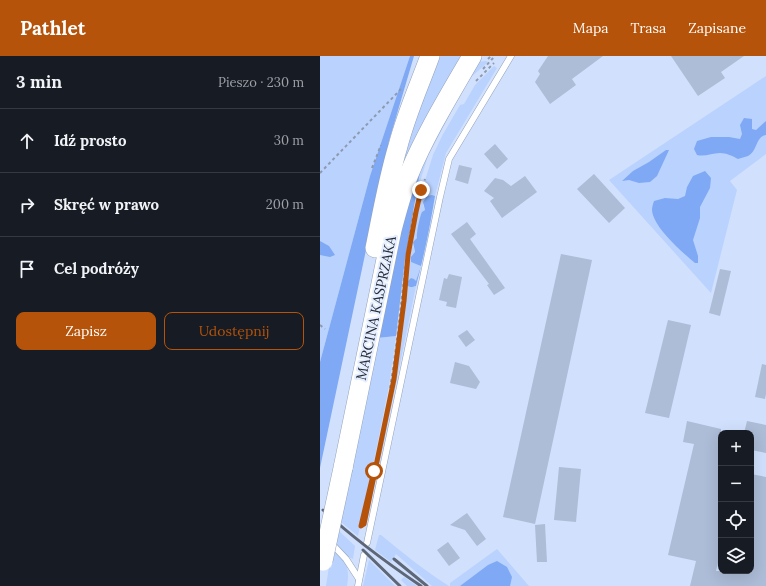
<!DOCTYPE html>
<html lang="pl">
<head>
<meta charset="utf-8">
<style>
  body { margin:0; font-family:Lora,serif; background:#20242c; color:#f1f3f6 }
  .controls { position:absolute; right:12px; bottom:12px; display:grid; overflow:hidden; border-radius:8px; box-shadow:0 4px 16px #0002 }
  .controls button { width:36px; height:36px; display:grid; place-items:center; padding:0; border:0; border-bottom:1px solid #363941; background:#171b24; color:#f1f3f6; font:20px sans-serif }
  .stop { position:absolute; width:12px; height:12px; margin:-9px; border:3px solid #b45309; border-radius:50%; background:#fff }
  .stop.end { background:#b45309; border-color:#fff; box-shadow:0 1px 4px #0008 }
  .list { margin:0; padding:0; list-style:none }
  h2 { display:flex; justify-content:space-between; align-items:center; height:52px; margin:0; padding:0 16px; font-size:17px }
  h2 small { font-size:13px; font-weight:400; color:#9ea1a6 }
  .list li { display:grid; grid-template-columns:26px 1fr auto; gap:12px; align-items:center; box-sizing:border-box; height:64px; padding:0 16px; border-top:1px solid #363941 }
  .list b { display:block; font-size:15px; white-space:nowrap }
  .list em { font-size:13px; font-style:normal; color:#9ea1a6 }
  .actions { display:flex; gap:8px; padding:12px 16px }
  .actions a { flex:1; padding:9px 0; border:1px solid #b45309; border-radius:8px; text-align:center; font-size:14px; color:#b45309 }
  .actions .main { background:#b45309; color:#fff }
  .icon { flex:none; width:22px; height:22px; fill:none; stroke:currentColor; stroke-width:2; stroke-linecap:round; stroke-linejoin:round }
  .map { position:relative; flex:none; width:446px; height:530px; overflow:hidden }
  header { display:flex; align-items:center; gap:24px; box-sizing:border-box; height:56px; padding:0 20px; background:#b45309; color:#fff }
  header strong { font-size:19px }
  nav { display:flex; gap:22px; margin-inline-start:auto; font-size:14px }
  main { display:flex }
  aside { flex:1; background:#171b24 }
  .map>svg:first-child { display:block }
  .green { fill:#bad2fe }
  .forest { fill:#7fa9f4 }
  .building { fill:#adbcd7 }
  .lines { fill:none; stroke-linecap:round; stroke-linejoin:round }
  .service-casing { stroke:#92a1bb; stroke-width:7 }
  .primary-casing { stroke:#92a1bb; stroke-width:20 }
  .path { stroke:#8e9ab0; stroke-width:2; stroke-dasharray:3 3; stroke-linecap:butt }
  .service { stroke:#fff; stroke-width:6 }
  .primary { stroke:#fff; stroke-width:19 }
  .rail { stroke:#5e6777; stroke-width:3 }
  .primary-bridge-casing { stroke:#92a1bb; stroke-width:20; stroke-linecap:butt }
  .primary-bridge { stroke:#fff; stroke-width:19 }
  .route { stroke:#b45309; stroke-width:5 }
  .labels { text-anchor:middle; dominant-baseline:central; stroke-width:4; stroke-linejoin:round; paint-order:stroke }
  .street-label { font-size:14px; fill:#252b36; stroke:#e4eefe }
</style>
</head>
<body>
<header>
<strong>Pathlet</strong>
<nav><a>Mapa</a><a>Trasa</a><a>Zapisane</a></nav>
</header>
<main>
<aside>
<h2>3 min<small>Pieszo · 230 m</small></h2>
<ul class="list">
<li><svg class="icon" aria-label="ahead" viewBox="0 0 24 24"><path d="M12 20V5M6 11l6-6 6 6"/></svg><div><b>Idź prosto</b></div><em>30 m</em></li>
<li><svg class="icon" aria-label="right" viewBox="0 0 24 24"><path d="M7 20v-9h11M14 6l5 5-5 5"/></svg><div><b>Skręć w prawo</b></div><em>200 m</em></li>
<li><svg class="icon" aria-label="arrive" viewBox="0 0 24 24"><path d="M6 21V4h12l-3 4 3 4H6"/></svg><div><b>Cel podróży</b></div></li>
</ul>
<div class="actions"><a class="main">Zapisz</a><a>Udostępnij</a></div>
</aside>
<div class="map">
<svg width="446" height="530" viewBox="0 0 446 530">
  <rect width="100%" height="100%" fill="#d1e1fd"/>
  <g class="green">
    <polygon points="0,0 90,0 50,120 0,306"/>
    <polygon points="118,0 144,0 78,128 85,87"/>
    <polygon points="166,5 168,6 150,22 136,47 108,100 98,132 98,125 101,110 157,6"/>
    <polygon points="174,10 177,12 126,97 115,140 112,139 103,149 105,154 101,158 98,175 97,176 97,182 93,189 95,197 93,199 91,206 101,209 96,226 92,231 96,230 63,391 52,439 75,324 89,200 101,137 113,99 122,80 140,49 144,48 155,29"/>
    <polygon points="446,20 446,98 410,125 417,134 391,237 289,124"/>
    <polygon points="76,280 69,330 53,410 38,480 21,466 57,282"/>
    <path d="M19 475 35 490 33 503C28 502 21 493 16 489Z"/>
    <path d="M59 479H61C83 497 105 515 129 530H112L76 498 71 506 55 494Z"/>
    <polygon points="177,493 209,530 130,530 130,527"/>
    <path d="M15 495C27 505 30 514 27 530H6L9 511 11 512Z"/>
    <polygon points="49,504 75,530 43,530"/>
    <polygon points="84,521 97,530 87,530 81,524"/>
  </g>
  <g class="forest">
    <polygon points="90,0 94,0 69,85 0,412 0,306 50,120"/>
    <path d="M424 62 432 63V73L436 74 446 65V79C435 81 438 95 428 100 425 101 421 102 418 103 413 100 406 97 400 97 392 97 385 101 377 99L374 93 377 85 391 81H409L420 83 422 78 420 69Z"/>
    <polygon points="346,94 349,94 337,120 330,126 319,127 309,124 302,125 313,115 329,106"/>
    <polygon points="101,110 85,203 76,280 57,282 79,178"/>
    <path d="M385 115 391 122 390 132 380 151V162L373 184 378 200V207H375C362 196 333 171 332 154 332 151 333 148 334 145L345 142 358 143 365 140 367 131 373 120Z"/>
    <path d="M112 139 115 140C110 171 104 200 96 230 92 231 90 232 87 229V226L91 222 94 223 96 225 101 210 91 206V201L95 196 93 186 97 182C96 179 100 159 102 156 103 155 104 155 105 154L103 146 107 140Z"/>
    <polygon points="0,185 9,190 15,199 10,201 0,199"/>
    <polygon points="177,505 187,511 192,521 190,530 140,530 168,509"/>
  </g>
  <g class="building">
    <polygon points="228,0 283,0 252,23 256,29 230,48 215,26 220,18 218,15"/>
    <polygon points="351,0 424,0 401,16 405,22 378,40"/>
    <polygon points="175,88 188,103 177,113 164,98"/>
    <polygon points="139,109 152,112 148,128 135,124"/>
    <polygon points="274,118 305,152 289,167 257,133"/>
    <polygon points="205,120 217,136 182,162 170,145 174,142 164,135 175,122 183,124 191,130"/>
    <polygon points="147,166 156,178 150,183 185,232 174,239 167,229 169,228 131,178"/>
    <polygon points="241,198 272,204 215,468 183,461"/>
    <polygon points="400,213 411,215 400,260 389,257"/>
    <polygon points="129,218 142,221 136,252 126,250 127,246 119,244 124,222 127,223"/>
    <polygon points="348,264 371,269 349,362 325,357"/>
    <polygon points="147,274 155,284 146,291 138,280"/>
    <polygon points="135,306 149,310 160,326 156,333 130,327"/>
    <polygon points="442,308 446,309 446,338 445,343 435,341"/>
    <polygon points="367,365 401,373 401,495 396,515 431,515 431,418 446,421 446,530 370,530 376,505 348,499 374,388 363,386"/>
    <polygon points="427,365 446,369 446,397 431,394 431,377 424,377"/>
    <polygon points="239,411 261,413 256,466 234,464"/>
    <polygon points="147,457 166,483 157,490 145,474 130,469"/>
    <polygon points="225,468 227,506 217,506 215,469"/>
    <polygon points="128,486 140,502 129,510 117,494"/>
  </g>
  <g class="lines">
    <defs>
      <g id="service">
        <polyline points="11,487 26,503 39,523"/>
        <polyline points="47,487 120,141 129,103 191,0"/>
        <polyline points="38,530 44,499"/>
      </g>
      <g id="primary">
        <path d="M55 192C62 158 68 123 78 90 86 59 99 30 110 0"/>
        <path d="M23 412 72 174C77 155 82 136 89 118 106 77 130 38 152 0"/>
      </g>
    </defs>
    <use href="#service" class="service-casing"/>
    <use href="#primary" class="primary-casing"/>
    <g class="path">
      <polyline points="168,3 171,0"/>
      <polyline points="163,13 175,0"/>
      <polyline points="156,25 174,7"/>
      <polyline points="52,112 61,89"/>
      <polyline points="0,117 81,33"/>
      <polyline points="0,269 5,273"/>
      <path d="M77 296C84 239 87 179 105 123"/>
      <path d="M70 332C80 273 83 213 94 154"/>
    </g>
    <use href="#service" class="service"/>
    <use href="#primary" class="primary"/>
    <g class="rail">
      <path d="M3 454C33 482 67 507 101 530"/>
      <polyline points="43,494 80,530"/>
      <polyline points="74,503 107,530"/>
    </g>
    <defs>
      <polyline id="primary-bridge" points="3,505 23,412"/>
    </defs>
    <use href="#primary-bridge" class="primary-bridge-casing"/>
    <use href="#primary-bridge" class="primary-bridge"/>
  </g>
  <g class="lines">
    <polyline class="route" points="54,415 41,470 44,468 74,323 84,245 88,199 96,156 101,134"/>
  </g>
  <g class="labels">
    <g class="street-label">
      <text transform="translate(56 252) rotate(-78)">MARCINA KASPRZAKA</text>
    </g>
  </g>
</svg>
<div class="controls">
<button>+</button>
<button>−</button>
<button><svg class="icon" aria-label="locate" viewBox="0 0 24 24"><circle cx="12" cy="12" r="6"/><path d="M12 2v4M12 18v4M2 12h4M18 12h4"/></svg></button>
<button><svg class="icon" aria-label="layers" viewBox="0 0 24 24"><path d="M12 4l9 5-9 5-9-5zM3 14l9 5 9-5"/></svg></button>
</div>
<div class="stop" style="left:54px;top:415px"></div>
<div class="stop end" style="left:101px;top:134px"></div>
</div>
</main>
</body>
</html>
